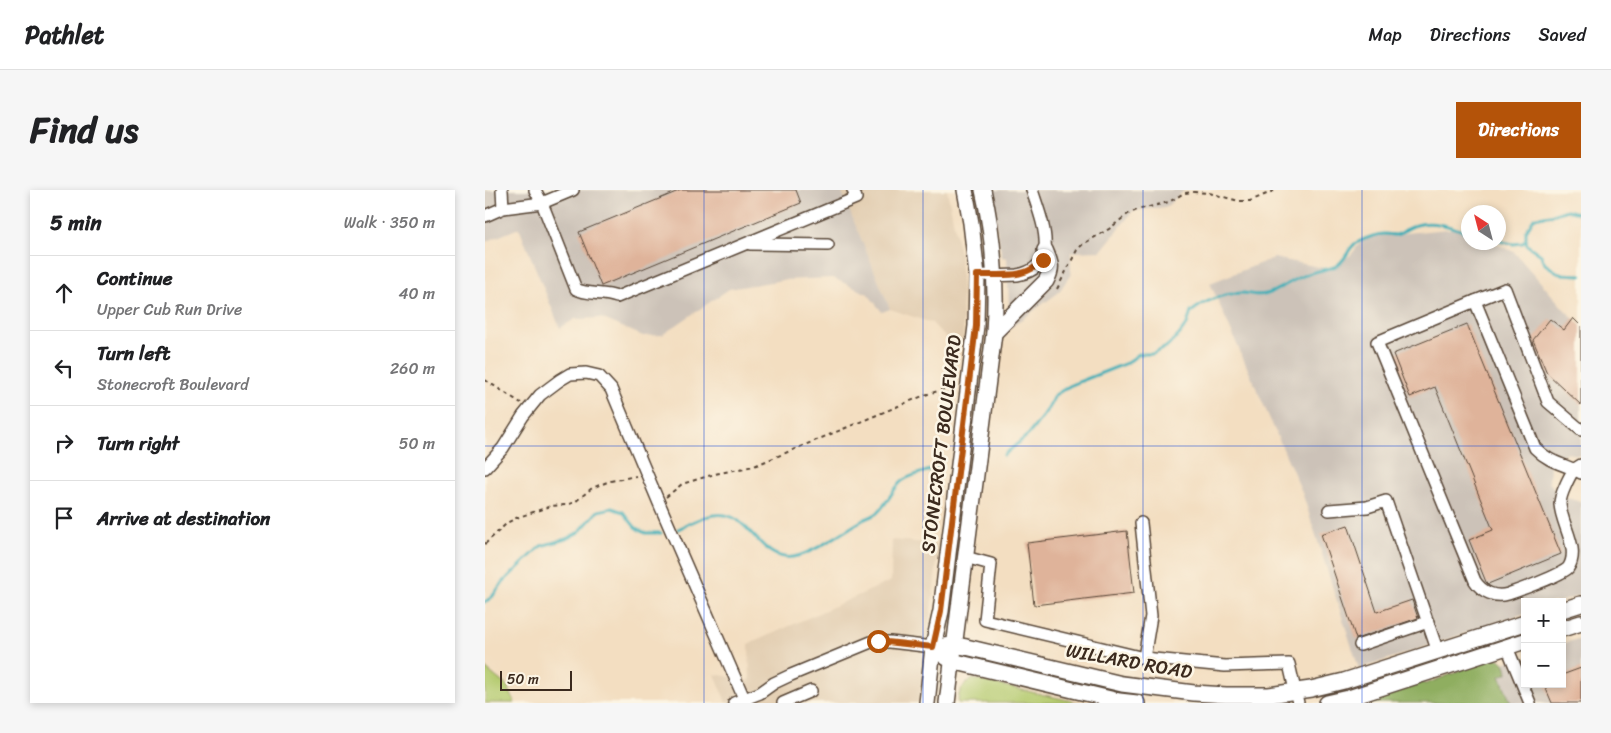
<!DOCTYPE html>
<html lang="en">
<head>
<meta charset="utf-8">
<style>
  body { margin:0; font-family:Sriracha,sans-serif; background:#f6f6f6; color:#202124 }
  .controls { position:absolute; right:15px; bottom:15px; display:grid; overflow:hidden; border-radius:0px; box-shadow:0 2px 8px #0003 }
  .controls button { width:45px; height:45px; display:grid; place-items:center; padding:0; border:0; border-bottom:1px solid #e0e0e0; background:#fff; color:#202124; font:25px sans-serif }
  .compass { position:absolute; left:976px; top:15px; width:45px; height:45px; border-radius:50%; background:#fff; box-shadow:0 2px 8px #0003; rotate:324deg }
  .scale { position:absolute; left:15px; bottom:12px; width:72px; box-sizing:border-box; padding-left:5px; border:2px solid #3b2a1e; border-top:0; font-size:14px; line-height:18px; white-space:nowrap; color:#3b2a1e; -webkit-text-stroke:4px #fcf5e5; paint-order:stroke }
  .stop { position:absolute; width:15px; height:15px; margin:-11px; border:4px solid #b45309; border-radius:50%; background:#fff }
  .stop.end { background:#b45309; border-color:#fff; box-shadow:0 1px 5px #0008 }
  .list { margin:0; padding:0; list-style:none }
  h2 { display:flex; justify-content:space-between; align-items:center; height:65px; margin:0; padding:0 20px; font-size:21px }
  h2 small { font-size:16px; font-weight:400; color:#757577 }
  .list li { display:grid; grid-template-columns:32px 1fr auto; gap:15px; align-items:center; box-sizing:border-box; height:75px; padding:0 20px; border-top:1px solid #e0e0e0 }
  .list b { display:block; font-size:19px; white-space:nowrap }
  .list p { margin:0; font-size:16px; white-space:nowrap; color:#757577 }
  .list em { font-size:16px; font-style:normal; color:#757577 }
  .icon { flex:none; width:28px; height:28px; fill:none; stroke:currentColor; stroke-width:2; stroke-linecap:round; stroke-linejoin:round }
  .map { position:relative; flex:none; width:1096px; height:513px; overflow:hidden; border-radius:0px }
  header { display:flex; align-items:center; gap:30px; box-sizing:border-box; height:70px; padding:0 25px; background:#fff; border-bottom:1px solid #e0e0e0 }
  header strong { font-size:24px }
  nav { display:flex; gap:28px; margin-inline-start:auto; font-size:18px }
  .intro { display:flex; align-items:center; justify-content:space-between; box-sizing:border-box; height:120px; padding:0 30px }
  h1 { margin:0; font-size:35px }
  .button { padding:12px 22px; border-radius:0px; background:#b45309; color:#fff; font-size:18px; font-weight:700 }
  main { display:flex; gap:30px; padding:0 30px }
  aside { flex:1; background:#fff; border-radius:0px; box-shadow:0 2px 8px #0003 }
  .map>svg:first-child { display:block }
  .built { fill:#e2cdb1 }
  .industrial { fill:#ccc2b8 }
  .green { fill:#b4ca6e; stroke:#787a46 }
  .forest { fill:#8fae61; stroke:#656c40 }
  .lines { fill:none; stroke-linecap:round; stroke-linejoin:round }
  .stream { stroke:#3daeb7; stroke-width:3 }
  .building { fill:#dfb39a }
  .minor-casing { stroke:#574536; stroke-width:14 }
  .major-casing { stroke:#574536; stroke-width:18 }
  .path { stroke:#574536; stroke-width:2; stroke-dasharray:4 4; stroke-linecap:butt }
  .minor { stroke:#fff; stroke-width:11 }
  .major { stroke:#fff; stroke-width:15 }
  .route { stroke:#b45309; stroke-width:6 }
  .grid { fill:none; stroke:#1d4ed8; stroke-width:1; stroke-opacity:0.55 }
  .labels { text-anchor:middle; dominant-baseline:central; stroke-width:5; stroke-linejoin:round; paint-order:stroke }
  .street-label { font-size:19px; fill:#3b2a1e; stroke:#fcf5e5 }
</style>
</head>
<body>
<header>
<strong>Pathlet</strong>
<nav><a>Map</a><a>Directions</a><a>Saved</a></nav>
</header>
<div class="intro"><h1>Find us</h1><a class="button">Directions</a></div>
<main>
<aside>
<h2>5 min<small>Walk · 350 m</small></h2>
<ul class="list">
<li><svg class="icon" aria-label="ahead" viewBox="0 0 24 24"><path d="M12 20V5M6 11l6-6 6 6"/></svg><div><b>Continue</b><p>Upper Cub Run Drive</p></div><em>40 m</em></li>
<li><svg class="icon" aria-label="left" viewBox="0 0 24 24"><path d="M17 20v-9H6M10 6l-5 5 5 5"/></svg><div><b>Turn left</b><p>Stonecroft Boulevard</p></div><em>260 m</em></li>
<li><svg class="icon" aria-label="right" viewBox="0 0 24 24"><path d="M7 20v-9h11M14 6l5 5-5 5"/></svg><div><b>Turn right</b></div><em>50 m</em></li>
<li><svg class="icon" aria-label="arrive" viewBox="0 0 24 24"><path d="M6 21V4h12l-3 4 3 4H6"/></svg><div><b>Arrive at destination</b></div></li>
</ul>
</aside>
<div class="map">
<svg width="1096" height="513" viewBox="0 0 1096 513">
  <rect width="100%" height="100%" fill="#fcf5e5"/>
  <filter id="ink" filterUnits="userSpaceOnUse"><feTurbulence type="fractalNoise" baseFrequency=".02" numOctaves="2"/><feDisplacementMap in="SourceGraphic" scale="10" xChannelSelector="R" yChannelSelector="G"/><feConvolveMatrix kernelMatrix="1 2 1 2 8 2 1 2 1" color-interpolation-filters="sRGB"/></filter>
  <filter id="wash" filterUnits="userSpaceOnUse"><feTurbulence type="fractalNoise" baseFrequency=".0096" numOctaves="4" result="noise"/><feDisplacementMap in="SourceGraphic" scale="20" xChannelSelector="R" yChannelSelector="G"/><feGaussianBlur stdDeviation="1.12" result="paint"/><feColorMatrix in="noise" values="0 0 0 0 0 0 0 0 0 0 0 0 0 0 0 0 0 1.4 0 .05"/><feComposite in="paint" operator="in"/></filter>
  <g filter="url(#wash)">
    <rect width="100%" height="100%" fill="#f3dec1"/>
    <g class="built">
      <polygon points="356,0 462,0 475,64 479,153 464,151 447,133 405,119"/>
      <polygon points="407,350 454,354 435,513 241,513 230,484 265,491 264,454 406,391"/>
    </g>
    <g class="industrial">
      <polygon points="0,0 356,0 405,119 397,122 383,104 348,88 298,90 244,99 177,145 158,146 116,128 90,129 75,138 34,38 0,52"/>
      <polygon points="504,0 700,0 681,17 648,21 616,61 586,62 586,84 573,103 525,138 522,68 517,67"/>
      <polygon points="974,38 983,42 984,52 1008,53 1029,62 1080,120 1096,136 1096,265 1080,263 1065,274 1064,292 1075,306 1096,312 1096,405 1074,412 1040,412 1040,423 874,479 817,302 725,93 789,68 844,79 866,65 880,47"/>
      <polygon points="1096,448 1096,513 1016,513 1002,478 1040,466 1040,494 1077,494 1077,454"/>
    </g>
    <g class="green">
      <polygon points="0,478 23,497 30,513 0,513"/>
      <path d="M488 489 596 513H473C473 501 478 495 488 489Z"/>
    </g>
    <path class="forest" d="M1010 467C1018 470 1021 474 1022 483L1015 486 1026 513H866L934 491 940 494 972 482 981 475Z"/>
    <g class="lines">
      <g class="stream">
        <polyline points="1041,49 1042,55 1056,65 1060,74 1075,84 1096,85"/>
        <polyline points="1014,51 1028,54 1038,53 1041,49 1041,41 1049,28 1070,24 1082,20 1093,23 1096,21"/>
        <path d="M519 265 544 244 563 219 570 205 586 195 642 173 654 164H668L681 157 694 145 702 134 706 122C720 111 737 104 755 103 765 102 772 108 785 103 799 97 811 87 826 83 834 80 843 80 851 76 861 71 863 58 871 53 879 49 890 44 900 44 904 44 907 45 911 45 917 44 919 40 924 38 943 28 965 36 984 43"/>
        <path d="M193 339C206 333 224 322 240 325 267 330 277 372 308 367 328 364 359 341 378 330 383 327 391 326 394 321 403 312 408 299 417 291 423 286 448 279 457 277"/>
        <polyline points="0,412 7,407 18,392 56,356 81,349 94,342 113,321 127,318 138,322 150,337 156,341 161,343 176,343"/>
      </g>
    </g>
    <g id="blocks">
      <g class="building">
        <polygon points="196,0 311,0 316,13 116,96 94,42"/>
        <polygon points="1088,128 1096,136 1096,215 1062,183 1048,150 1065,129 1079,140"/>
        <polygon points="982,134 1076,364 1003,394 1001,392 984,350 1008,340 950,197 925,207 908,164"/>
        <polygon points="863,335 892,422 927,410 933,428 871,449 836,344"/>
        <polygon points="642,341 649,403 549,415 542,353"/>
        <polygon points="1096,478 1096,513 1067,513 1059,494 1077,494 1077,485"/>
      </g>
    </g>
  </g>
  <g filter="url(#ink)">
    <use href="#blocks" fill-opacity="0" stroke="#574536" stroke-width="1"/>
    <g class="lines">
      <defs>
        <g id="minor">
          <polyline points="17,0 18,18"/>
          <path d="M50 0 57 13 91 99C101 105 119 102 132 107L371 8 368 0"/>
          <polyline points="0,26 18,18 57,13 88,0"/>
          <polyline points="265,54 343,55"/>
          <path d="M492 85C505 85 519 86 532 85 578 77 556 29 547 0"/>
          <polyline points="990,111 1020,99 1063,212 1096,240"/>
          <path d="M1096 275C1088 279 1086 284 1082 292 1079 299 1075 306 1075 314 1076 335 1096 359 1083 378 1076 385 1035 400 1023 404 1010 408 997 402 990 391L892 152 990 111 1050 258C1066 274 1078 273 1096 283"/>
          <polyline points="0,278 18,258 38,226 55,205 75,190 85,184 101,183 114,186 126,199 174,313 261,513"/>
          <polyline points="844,320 882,317 901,311 953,462"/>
          <polyline points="656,333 666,426 659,468"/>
          <polyline points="480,367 506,374 500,430 659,468 740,476 804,474 813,513"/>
          <polyline points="875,455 943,432"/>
          <polyline points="1022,457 1045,513"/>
          <polyline points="249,513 275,503 289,493 306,485 386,452 405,452 448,457"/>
          <polyline points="298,513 326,501"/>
        </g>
        <g id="major">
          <path d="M509 143 561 91C568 78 566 74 560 60"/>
          <polyline points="1077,420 1096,414"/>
          <polyline points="1077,439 1096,433"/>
          <polyline points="448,457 469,455 481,457 637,494 709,503 741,505 784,505 826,499 859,491 1040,433"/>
          <polyline points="459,466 467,471 634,511 652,513"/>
          <polyline points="442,513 448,457 456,421 491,136 492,85 486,33 480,0"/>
          <path d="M462 513 509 143C512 94 509 47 498 0"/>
          <polyline points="842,513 864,508 1040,451"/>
        </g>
      </defs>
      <use href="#minor" class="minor-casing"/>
      <use href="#major" class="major-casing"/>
      <g class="path">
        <polyline points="572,99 592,60 598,54 624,39 643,24 652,20 684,12 699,3 709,2 724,3 754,11 765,11 791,0"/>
        <polyline points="0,190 36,213"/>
        <polyline points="181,307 197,294 230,284 269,276 440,205 472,195"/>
        <polyline points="0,354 22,333 31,328 66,316 81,315 90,312 107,298 125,291 151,286"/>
      </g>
      <use href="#minor" class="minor"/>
      <use href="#major" class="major"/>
    </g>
  </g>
  <g class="lines" filter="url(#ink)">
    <path class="route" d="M393 451 448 457 456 421 491 136 492 85C516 84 540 90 558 70"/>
  </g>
  <path class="grid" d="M219 0V513M438 0V513M658 0V513M877 0V513M0 256H1096"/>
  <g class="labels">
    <g class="street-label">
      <text transform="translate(456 254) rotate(-83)">STONECROFT BOULEVARD</text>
      <text transform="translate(644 471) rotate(10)">WILLARD ROAD</text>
    </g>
  </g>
</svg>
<div class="controls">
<button>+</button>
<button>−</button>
</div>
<svg class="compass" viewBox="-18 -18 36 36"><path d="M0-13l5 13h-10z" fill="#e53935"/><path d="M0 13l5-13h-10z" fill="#757577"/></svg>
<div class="scale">50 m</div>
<div class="stop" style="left:393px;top:451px"></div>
<div class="stop end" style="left:558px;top:70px"></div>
</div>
</main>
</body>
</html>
